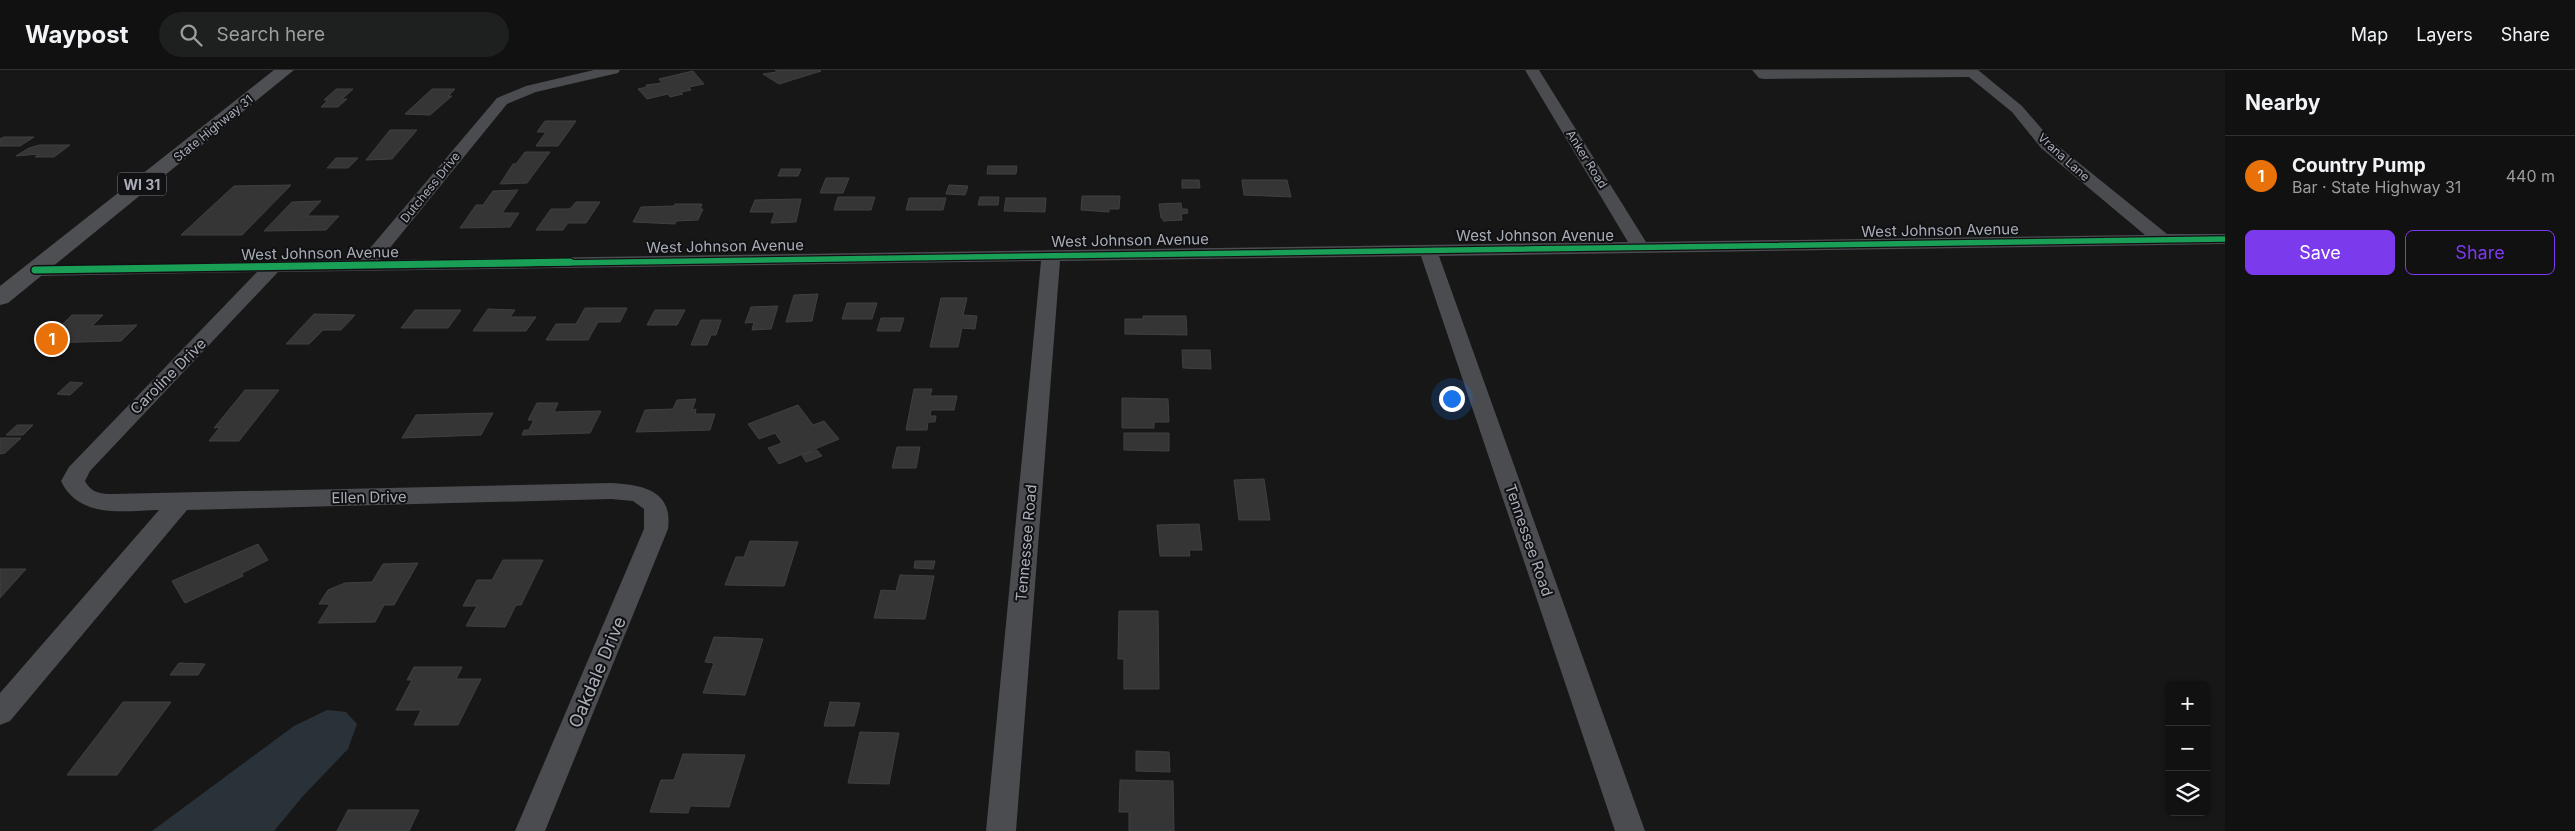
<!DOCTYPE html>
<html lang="en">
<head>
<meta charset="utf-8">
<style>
  body { margin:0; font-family:Inter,sans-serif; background:#1e1f1f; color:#f1f3f6 }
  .controls { position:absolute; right:15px; bottom:15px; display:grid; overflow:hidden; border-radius:8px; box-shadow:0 1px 4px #0004 }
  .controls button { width:45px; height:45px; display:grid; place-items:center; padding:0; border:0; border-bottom:1px solid #303131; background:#111; color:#f1f3f6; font:25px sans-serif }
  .you { position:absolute; left:1451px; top:328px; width:18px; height:18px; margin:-12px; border:4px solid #fff; border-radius:50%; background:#1a73e8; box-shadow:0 0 0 8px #1a73e833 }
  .badge { display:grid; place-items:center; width:32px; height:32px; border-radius:50%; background:#7c3aed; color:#fff; font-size:16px; font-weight:700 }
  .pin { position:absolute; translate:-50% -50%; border:2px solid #fff; box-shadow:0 1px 5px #0006 }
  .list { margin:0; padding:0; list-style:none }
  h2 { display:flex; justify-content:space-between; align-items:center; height:65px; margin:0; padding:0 20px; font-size:21px }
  h2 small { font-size:16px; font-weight:400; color:#9c9d9f }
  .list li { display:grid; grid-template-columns:32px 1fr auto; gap:15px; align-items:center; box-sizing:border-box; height:80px; padding:0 20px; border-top:1px solid #303131 }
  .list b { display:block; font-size:19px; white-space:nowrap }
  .list p { margin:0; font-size:16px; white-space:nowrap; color:#9c9d9f }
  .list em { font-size:16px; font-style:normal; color:#9c9d9f }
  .actions { display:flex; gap:10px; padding:15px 20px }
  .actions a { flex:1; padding:11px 0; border:1px solid #7c3aed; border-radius:8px; text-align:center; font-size:18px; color:#7c3aed }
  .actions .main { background:#7c3aed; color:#fff }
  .icon { flex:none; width:28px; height:28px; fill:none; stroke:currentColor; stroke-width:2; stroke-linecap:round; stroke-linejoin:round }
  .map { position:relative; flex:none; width:2225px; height:761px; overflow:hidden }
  header { display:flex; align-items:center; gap:30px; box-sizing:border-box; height:70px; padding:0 25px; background:#111; border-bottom:1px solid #303131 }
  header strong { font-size:24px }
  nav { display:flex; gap:28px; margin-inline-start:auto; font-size:18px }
  .search { width:350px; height:45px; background:#1e1f1f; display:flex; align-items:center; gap:12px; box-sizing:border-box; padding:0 18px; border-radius:28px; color:#9c9d9f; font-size:19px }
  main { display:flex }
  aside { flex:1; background:#111 }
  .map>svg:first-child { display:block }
  .water { fill:#2a3239 }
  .building { fill:#353536; stroke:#3f4043 }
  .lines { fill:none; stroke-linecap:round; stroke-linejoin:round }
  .minor { fill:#4b4c50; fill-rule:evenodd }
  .primary { fill:#4d4f52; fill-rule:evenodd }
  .cycleway-far1-casing { stroke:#111113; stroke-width:8 }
  .cycleway-casing { stroke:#111113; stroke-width:10 }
  .cycleway-far1 { stroke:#1a9f57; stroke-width:5.5 }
  .cycleway { stroke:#1a9f57; stroke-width:7 }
  .labels { text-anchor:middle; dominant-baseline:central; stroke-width:4; stroke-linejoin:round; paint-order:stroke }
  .far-street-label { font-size:12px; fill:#a8adb8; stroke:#111113 }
  .shield { fill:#111113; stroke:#7b7e86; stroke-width:1 }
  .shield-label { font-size:14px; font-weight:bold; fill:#a8adb8 }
  .street-label { font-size:15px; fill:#a8adb8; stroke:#111113 }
  .near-street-label { font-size:18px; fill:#a8adb8; stroke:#111113 }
</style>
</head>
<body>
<header>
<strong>Waypost</strong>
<div class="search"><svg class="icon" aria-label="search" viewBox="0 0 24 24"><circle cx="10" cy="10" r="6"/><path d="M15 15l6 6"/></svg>Search here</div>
<nav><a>Map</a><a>Layers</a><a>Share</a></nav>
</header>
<main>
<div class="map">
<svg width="2225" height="761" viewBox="0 0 2225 761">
  <rect width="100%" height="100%" fill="#171717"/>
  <polygon class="water" points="327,640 346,642 357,654 348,679 303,726 274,761 152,761 294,656"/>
  <g class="building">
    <polygon points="775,0 819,0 821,1 779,14 763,4 777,2"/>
    <polygon points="693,1 704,14 689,17 691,20 681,22 683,24 670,27 668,24 647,29 638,19 647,17 646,15 662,13 659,9"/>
    <polygon points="336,19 353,19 342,29 347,29 338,37 321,37 328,30 324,30"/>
    <polygon points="432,19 455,19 448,26 452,26 430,45 405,44"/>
    <polygon points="545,51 576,51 558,76 536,76 546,62 537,62"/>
    <polygon points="390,60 417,60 392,89 366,90"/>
    <polygon points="4,67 34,67 20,76 0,76 0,69"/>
    <polygon points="39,75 70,75 54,87 35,87 39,84 16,86 29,78"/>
    <polygon points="525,82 550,82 527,113 500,114 513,94 516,94"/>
    <polygon points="336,88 358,88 348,98 327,98"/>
    <polygon points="988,96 1017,96 1016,104 987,104"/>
    <polygon points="781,99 801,99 798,106 778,106"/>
    <polygon points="826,108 849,108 843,123 820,123"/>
    <polygon points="1182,110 1199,110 1200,118 1182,118"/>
    <polygon points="1242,110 1287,110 1291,127 1244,125"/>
    <polygon points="291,115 242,165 181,165 234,116"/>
    <polygon points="949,115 968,116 965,125 946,124"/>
    <polygon points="518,120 502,143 519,143 510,157 460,158 476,135 483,135 493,121"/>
    <polygon points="1082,126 1120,126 1119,139 1109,139 1109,142 1081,140"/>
    <polygon points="838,127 875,127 871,140 834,140"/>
    <polygon points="980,127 999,127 998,135 978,135"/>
    <polygon points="909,128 946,128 943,140 906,140"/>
    <polygon points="1006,128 1046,128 1045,142 1004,141"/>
    <polygon points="801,129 796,152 771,153 775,142 750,142 755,130"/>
    <polygon points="321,131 307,146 339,146 326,160 264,161 292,132"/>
    <polygon points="576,132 600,132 586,153 568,153 563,160 536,160 551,139 570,139"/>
    <polygon points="1181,133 1182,139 1187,139 1188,143 1181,144 1182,150 1163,151 1163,148 1161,148 1159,134"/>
    <polygon points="675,134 702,134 700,139 703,139 698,150 676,151 675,154 633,152 641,137 674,136"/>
    <polygon points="818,224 812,251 786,252 794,225"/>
    <polygon points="941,228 967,228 963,245 977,246 975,259 962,258 958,277 930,277"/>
    <polygon points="847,233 877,233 872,249 842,249"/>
    <polygon points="778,236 771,259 752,260 754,252 745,253 751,237"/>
    <polygon points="585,238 627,238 620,252 598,252 588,270 546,270 556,254 576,254"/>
    <polygon points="488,239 515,240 510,247 536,247 526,261 473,261"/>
    <polygon points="415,240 461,240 448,258 401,258"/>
    <polygon points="655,240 685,240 677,255 647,255"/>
    <polygon points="314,244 355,245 341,260 323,260 309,274 286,274"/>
    <polygon points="72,245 103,245 92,256 137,255 121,271 43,273"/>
    <polygon points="1143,246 1186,246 1187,265 1125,264 1125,249 1143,249"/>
    <polygon points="881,248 904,248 900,261 877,261"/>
    <polygon points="701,250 721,250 716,265 711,265 707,275 691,275"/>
    <polygon points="1182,280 1210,280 1211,299 1183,298"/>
    <polygon points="70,312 83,313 70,325 57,324"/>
    <polygon points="914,319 932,319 930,326 957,326 954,340 931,340 930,346 936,346 935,352 928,352 927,360 906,360"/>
    <polygon points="245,320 279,320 239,371 209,371 220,357 214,358"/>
    <polygon points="1122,328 1168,329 1169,352 1154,352 1154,358 1122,358"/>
    <polygon points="696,329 692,340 696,339 695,344 715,344 710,360 636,362 645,340 673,339 677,330"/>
    <polygon points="537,333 558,333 554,342 601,341 590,363 522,365 524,360 529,360 534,350 528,350"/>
    <polygon points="798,335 813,355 824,351 839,369 779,394 768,378 782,373 775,363 759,369 748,354"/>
    <polygon points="493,343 481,365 402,368 416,345"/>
    <polygon points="17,355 33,355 23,365 6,365"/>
    <polygon points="1124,363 1169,363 1169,381 1124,380"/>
    <polygon points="0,368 21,368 5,383 0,384"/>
    <polygon points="897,377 920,377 916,398 892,398"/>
    <polygon points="817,380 822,386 806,392 802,385"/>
    <polygon points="1264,409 1270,450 1239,450 1234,410"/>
    <polygon points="1199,454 1202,480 1189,480 1190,486 1160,486 1157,455"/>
    <polygon points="750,471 798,472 784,516 725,515 736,487 744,487"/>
    <polygon points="258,474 268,490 242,503 243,506 185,533 172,511"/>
    <polygon points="503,490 543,490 521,535 516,535 505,557 466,556 477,536 463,536 477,510 492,510"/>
    <polygon points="915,491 935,491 933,499 914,498"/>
    <polygon points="418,493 394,535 384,535 375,552 318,553 330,534 319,534 328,520 345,513 372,512 383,494"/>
    <polygon points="0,499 26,499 0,528"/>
    <polygon points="900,505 934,506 925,549 874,548 881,520 896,521"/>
    <polygon points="1119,541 1158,541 1159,619 1124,619 1124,589 1118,589"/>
    <polygon points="714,567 763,569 745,625 703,623 714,593 705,592"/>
    <polygon points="179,593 205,594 198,605 170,605"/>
    <polygon points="414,597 462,597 456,609 481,609 458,655 414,655 421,640 396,640 412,610 407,610"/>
    <polygon points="123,632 171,632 117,705 67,705"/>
    <polygon points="830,632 860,633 854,656 824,656"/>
    <polygon points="860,662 899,663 889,714 848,713"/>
    <polygon points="1136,681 1169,682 1170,702 1136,701"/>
    <polygon points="683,684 745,685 729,737 690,736 688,743 650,742 661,710 674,710"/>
    <polygon points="1120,710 1173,711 1174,761 1129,761 1129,742 1119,742"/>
    <polygon points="348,740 419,740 409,761 337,761"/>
  </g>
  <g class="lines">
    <path class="minor" d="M594 0H620L618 3 536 22 507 34 380 190 1628 172 1525 0H1539L1646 172 2145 165 2041 78 2012 42 1969 7 1764 9 1759 8 1752 0H1978L2022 36 2053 72 2167 164H2225V174L1439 186 1645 761H1615L1421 186 1060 191 1016 761H986L1041 191 278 202 90 401 85 411C91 423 101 424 113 424L611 413C643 415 673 420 668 459L545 761H515L644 459V439L633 431 611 429 187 440 10 651 0 655V623L159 440C124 441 79 449 61 411L69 397 257 202 35 206 28 204 26 200 28 196 360 190 497 28 526 16Z"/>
    <polygon class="primary" points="274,0 294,0 8,233 0,235 0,216"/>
    <defs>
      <polyline id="cycleway-far1" points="482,194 2225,169"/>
      <polyline id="cycleway" points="35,200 570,192"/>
    </defs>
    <use href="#cycleway-far1" class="cycleway-far1-casing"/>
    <use href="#cycleway" class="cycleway-casing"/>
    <use href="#cycleway-far1" class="cycleway-far1"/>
    <use href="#cycleway" class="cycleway"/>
  </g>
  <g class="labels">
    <g class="far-street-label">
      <text transform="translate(213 58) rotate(-39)">State Highway 31</text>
      <text transform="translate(2064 87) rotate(42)">Vrana Lane</text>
      <text transform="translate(1587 89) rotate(58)">Anker Road</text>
      <text transform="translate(430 117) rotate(-51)">Dutchess Drive</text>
    </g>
    <rect class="shield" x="118" y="102.5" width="48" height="23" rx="4"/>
    <g class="shield-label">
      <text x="142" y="114">WI 31</text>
    </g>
    <g class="street-label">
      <text transform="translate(1940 160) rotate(-1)">West Johnson Avenue</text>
      <text x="1535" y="165">West Johnson Avenue</text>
      <text transform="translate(1130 170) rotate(-1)">West Johnson Avenue</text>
      <text transform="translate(725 176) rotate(-1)">West Johnson Avenue</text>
      <text transform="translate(320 183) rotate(-1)">West Johnson Avenue</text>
      <text transform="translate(168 306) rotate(-45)">Caroline Drive</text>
      <text transform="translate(369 427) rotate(-1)">Ellen Drive</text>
      <text transform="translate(1529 470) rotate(71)">Tennessee Road</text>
      <text transform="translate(1026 473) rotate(-85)">Tennessee Road</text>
    </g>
    <g class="near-street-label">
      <text transform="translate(597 602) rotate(-67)">Oakdale Drive</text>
    </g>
  </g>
</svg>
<div class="controls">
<button>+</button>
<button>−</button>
<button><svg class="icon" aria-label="layers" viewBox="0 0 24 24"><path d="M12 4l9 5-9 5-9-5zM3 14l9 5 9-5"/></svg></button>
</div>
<div class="you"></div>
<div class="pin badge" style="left:52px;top:269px;background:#e8710a">1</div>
</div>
<aside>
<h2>Nearby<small></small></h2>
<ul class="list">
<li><span class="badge" style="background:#e8710a">1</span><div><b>Country Pump</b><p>Bar · State Highway 31</p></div><em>440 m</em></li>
</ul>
<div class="actions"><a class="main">Save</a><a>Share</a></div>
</aside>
</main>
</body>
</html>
